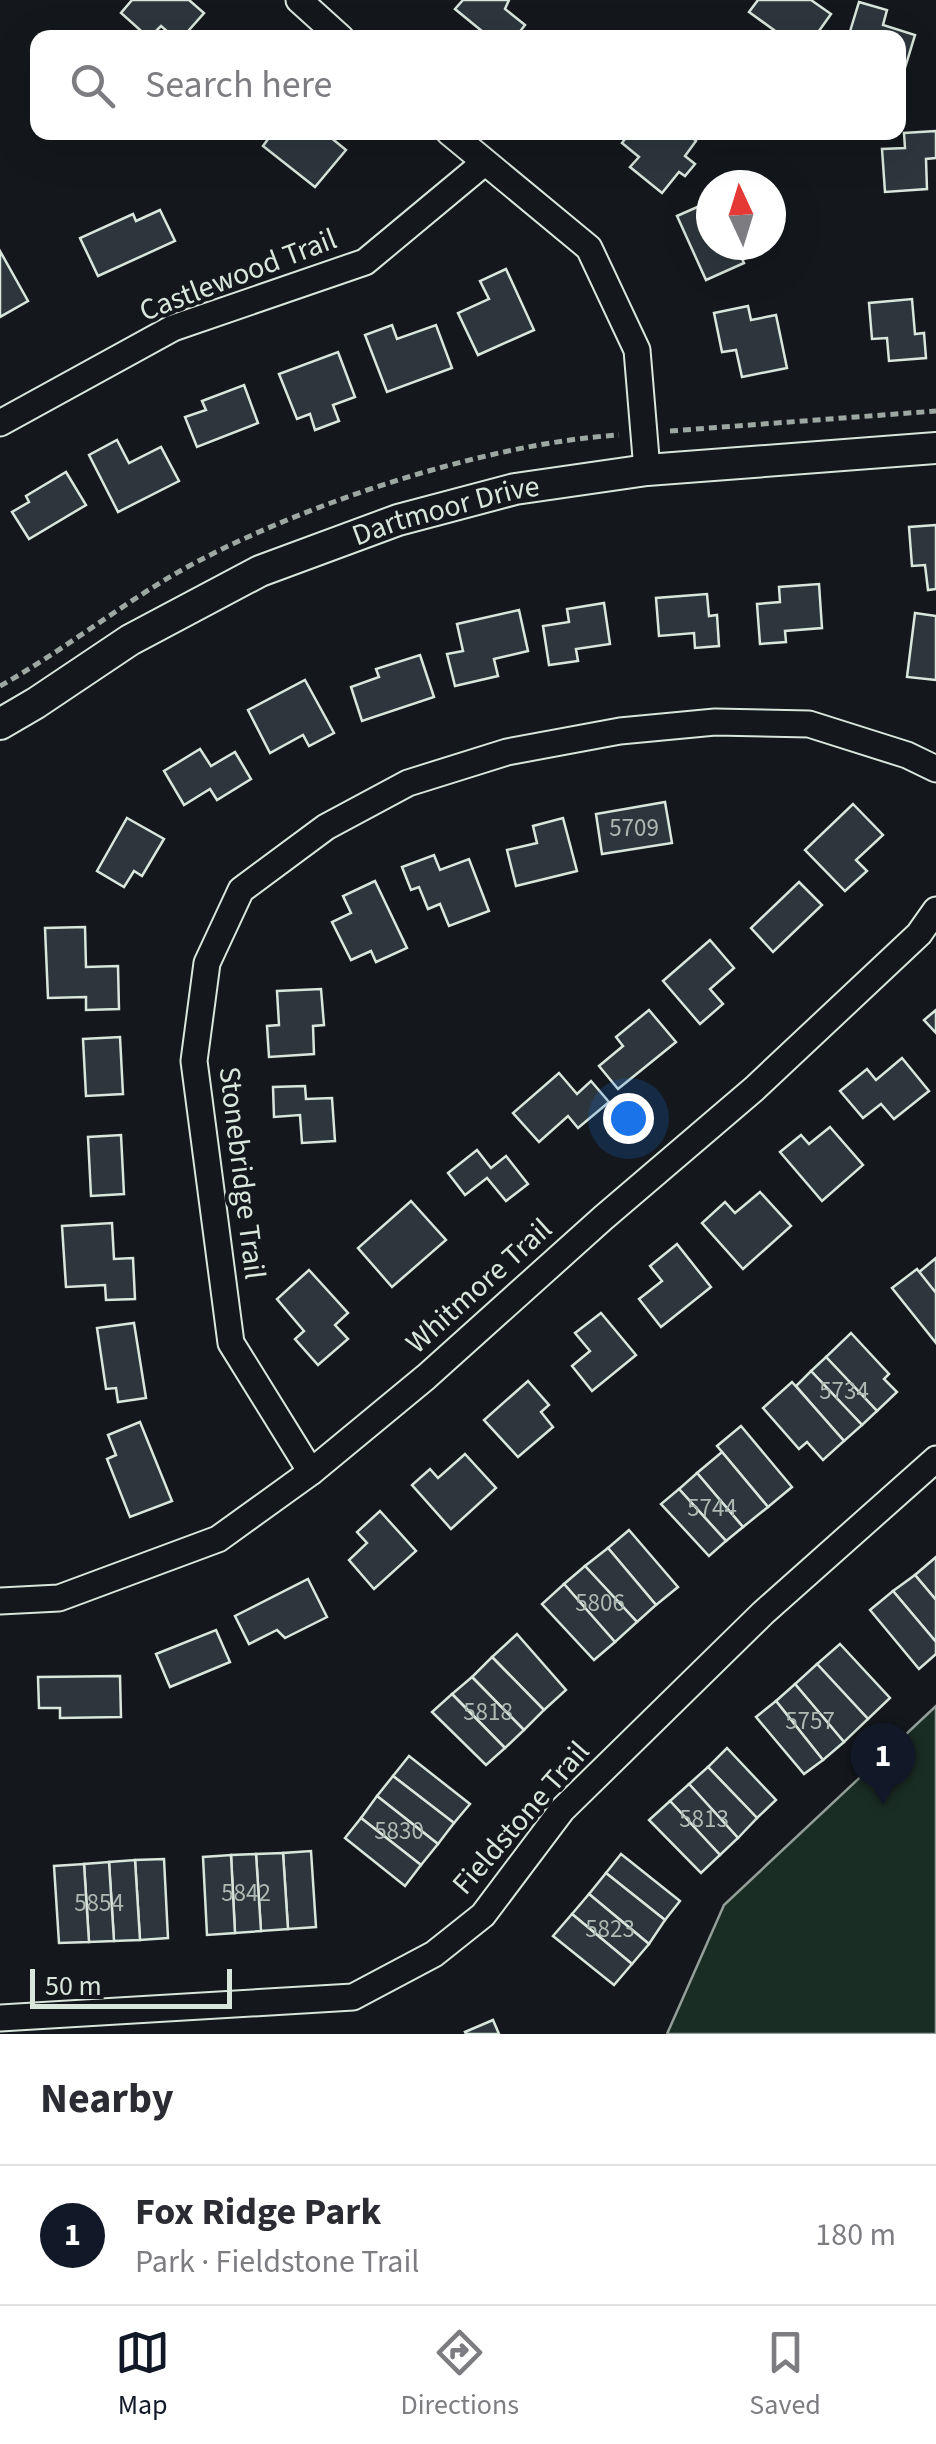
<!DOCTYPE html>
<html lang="en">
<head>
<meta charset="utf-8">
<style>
  body { margin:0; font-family:"Source Sans 3",sans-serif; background:#f2f2f3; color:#2b2b33 }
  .compass { position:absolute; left:696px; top:170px; width:90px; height:90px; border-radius:50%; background:#fff; box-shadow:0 10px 40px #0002; rotate:356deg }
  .scale { position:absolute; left:30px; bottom:25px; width:202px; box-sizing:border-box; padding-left:10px; border:5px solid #d8e6dc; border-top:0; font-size:28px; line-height:35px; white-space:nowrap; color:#d8e6dc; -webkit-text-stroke:8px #14181c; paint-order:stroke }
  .you { position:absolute; left:628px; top:1118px; width:35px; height:35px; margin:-25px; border:8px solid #fff; border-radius:50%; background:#1a73e8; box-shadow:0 0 0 15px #1a73e833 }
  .badge { display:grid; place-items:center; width:65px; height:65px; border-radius:50%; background:#111827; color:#fff; font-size:32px; font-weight:700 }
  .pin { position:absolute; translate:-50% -82px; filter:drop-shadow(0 2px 5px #0008) }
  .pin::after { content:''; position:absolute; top:52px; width:35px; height:30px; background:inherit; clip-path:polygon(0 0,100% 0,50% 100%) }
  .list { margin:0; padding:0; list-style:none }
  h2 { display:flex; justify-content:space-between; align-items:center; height:130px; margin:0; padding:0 40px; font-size:42px }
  h2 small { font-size:32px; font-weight:400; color:#7c7c81 }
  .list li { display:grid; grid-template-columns:65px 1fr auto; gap:30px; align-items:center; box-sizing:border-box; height:140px; padding:0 40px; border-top:2px solid #e1e1e2 }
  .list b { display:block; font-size:38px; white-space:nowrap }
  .list p { margin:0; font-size:32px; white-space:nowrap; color:#7c7c81 }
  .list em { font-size:32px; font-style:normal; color:#7c7c81 }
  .icon { flex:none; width:55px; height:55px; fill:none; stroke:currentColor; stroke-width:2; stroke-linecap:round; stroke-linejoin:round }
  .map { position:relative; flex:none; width:936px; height:2034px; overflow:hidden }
  .search { position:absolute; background:#fff; box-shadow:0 10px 40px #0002; left:30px; right:30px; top:30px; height:110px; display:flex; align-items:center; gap:25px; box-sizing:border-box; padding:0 35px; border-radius:20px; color:#7c7c81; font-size:38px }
  .sheet { height:270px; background:#fff }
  nav { display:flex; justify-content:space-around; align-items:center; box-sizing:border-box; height:140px; border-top:2px solid #e1e1e2; background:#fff; font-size:28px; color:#7c7c81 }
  nav a { display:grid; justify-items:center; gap:5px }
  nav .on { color:#111827 }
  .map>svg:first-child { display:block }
  .green { fill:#1a2d24; stroke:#939e99; stroke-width:2.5 }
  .building { fill:#2c363c; stroke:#d8e6dc; stroke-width:2.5 }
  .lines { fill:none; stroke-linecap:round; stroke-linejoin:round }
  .minor-casing { stroke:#d8e6dc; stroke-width:29 }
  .tertiary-casing { stroke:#d8e6dc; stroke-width:34 }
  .path { stroke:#9da8a2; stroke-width:5; stroke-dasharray:8 5; stroke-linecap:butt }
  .minor { stroke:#14181c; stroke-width:25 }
  .tertiary { stroke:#14181c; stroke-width:30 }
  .labels { text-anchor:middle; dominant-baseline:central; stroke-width:8; stroke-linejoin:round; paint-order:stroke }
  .number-label { font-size:25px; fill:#adbab4 }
  .street-label { font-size:30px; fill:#d8e6dc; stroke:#14181c }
</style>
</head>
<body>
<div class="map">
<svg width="936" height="2034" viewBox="0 0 936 2034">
  <rect width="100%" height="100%" fill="#14181c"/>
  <polygon class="green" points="936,1706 936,2034 667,2034 724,1905"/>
  <g class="building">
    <polygon points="132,0 189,0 204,13 182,38 175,38 161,26 149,38 121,13"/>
    <polygon points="463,0 509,0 505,9 525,25 515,38 478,38 483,32 455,9"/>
    <polygon points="758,0 811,0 831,14 814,38 785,38 749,12"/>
    <polygon points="859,2 887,10 883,25 915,35 901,81 898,38 848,38"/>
    <polygon points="936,131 936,158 926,159 927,189 885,192 882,149 905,148 904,133"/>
    <polygon points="273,132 324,132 346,150 315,187 263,146"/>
    <polygon points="630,132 686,132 696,141 685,156 695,164 685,176 679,172 662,193 630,167 639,157 622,143"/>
    <polygon points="711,201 711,245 736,245 744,263 706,280 677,216"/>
    <polygon points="160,210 175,241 98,276 80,238 133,214 136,221"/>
    <polygon points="0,251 28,301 0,317"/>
    <polygon points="506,269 534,330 478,355 458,313 489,299 480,281"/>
    <polygon points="912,299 915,334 924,333 926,358 889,361 887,338 872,339 869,303"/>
    <polygon points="748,306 751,320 776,315 787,368 742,377 736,350 722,352 714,313"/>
    <polygon points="392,325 397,339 436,325 452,368 387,392 365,335"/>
    <polygon points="338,352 355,397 333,405 339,421 315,430 310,414 297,419 279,374"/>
    <polygon points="244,385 258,423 197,447 185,417 206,410 202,401"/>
    <polygon points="117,440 129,463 161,447 179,481 118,512 89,455"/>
    <polygon points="66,472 86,505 29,539 12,512 29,502 26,496"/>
    <polygon points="936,525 936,589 928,590 925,565 912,566 909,527"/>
    <polygon points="819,584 822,628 785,631 786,642 760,644 757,604 780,602 779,587"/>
    <polygon points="707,594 709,616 717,615 719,646 695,648 694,633 659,636 656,598"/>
    <polygon points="604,603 610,644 576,649 578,661 549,665 543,626 569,622 567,609"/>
    <polygon points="519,610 528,651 494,659 498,676 455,686 447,654 463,651 457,624"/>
    <polygon points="915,613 936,616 936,680 907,677"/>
    <polygon points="420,655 434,697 362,721 351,687 379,677 376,669"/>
    <polygon points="305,680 334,733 309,746 303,735 270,753 248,710"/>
    <polygon points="200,749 211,766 235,752 251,779 217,800 210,789 184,805 164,771"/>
    <polygon points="665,802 672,843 602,854 596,814"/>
    <polygon points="853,804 883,835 856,860 867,871 845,891 805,850"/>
    <polygon points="127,818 164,839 142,876 134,871 124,887 97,871"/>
    <polygon points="563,818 577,871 516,886 507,850 537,843 533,826"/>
    <polygon points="434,855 440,870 469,859 489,911 449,926 440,904 428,909 419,887 411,890 402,867"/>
    <polygon points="375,881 407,948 376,962 371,951 351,960 332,922 351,913 343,896"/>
    <polygon points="799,882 822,905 773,952 751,928"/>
    <polygon points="85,927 86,967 118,966 119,1009 86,1010 86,997 48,998 45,928"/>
    <polygon points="710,940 734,968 710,989 723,1004 700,1024 663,981"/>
    <polygon points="321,989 324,1025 313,1026 314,1054 269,1057 267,1026 279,1025 277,991"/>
    <polygon points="649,1010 676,1042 618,1089 599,1066 623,1046 616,1037"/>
    <polygon points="936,1010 936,1033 924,1020"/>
    <polygon points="120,1037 123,1094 86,1096 83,1039"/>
    <polygon points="902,1058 929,1091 894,1119 881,1104 863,1118 840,1091 867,1069 876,1080"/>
    <polygon points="559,1073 577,1094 591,1081 609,1102 578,1128 568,1116 539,1142 513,1113"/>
    <polygon points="305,1086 306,1099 332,1098 335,1141 302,1143 300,1115 274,1117 273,1087"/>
    <polygon points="830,1127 863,1165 822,1201 780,1152 801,1135 809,1144"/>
    <polygon points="121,1135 124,1194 91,1196 88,1137"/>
    <polygon points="477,1150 491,1168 506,1156 528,1184 506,1201 487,1178 465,1195 448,1173"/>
    <polygon points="760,1192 791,1226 743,1269 702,1223 725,1202 735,1213"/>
    <polygon points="411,1201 446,1240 392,1287 358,1248"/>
    <polygon points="112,1223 114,1259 133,1258 135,1299 106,1300 105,1285 66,1287 62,1226"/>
    <polygon points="677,1244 711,1287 661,1327 639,1299 662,1281 650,1266"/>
    <polygon points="936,1258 936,1293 918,1273"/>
    <polygon points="917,1269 936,1293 936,1343 892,1288"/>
    <polygon points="309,1270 348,1313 335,1325 348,1339 318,1365 295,1339 304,1331 277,1299"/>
    <polygon points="601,1313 636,1355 592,1391 572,1366 590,1351 575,1333"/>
    <polygon points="134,1323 146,1398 118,1402 116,1388 106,1389 97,1328"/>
    <polygon points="851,1333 889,1374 884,1379 897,1392 877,1411 826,1357"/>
    <polygon points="826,1357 877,1411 862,1425 811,1371"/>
    <polygon points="811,1371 862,1425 844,1441 796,1386"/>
    <polygon points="528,1381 549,1405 541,1412 553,1427 518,1457 484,1420"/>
    <polygon points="792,1382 844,1441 823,1460 807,1442 799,1449 763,1408"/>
    <polygon points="140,1422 172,1501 130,1517 107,1459 116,1455 108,1435"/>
    <polygon points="741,1426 792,1487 768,1507 717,1446"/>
    <polygon points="722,1452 768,1507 743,1527 697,1473"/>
    <polygon points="465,1454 496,1488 451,1529 412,1485 430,1469 438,1478"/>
    <polygon points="697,1473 743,1527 726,1541 679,1489"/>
    <polygon points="679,1489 726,1541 709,1556 661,1504"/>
    <polygon points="380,1511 416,1551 374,1589 349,1560 367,1543 357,1532"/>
    <polygon points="629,1530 678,1587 656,1605 608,1548"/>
    <polygon points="608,1548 656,1605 637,1622 585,1566"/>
    <polygon points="936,1557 936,1600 915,1575"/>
    <polygon points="585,1566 637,1622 615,1642 564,1584"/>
    <polygon points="915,1575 936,1600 936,1642 893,1591"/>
    <polygon points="308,1579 327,1617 285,1638 277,1630 249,1644 235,1616"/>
    <polygon points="564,1584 615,1642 594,1660 542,1604"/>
    <polygon points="893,1591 936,1642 936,1654 919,1669 870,1610"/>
    <polygon points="216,1630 230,1662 170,1687 156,1654"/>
    <polygon points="517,1634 566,1690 544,1710 492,1657"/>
    <polygon points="840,1644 890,1698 868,1719 817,1664"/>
    <polygon points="492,1657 544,1710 524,1730 472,1677"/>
    <polygon points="817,1664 868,1719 844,1742 795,1684"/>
    <polygon points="120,1676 121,1717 60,1718 60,1708 39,1708 38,1677"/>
    <polygon points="472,1677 524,1730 505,1748 452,1694"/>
    <polygon points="795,1684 844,1742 823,1760 776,1701"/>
    <polygon points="452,1694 505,1748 486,1765 432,1712"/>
    <polygon points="776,1701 823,1760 804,1774 756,1717"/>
    <polygon points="727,1748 776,1800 757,1818 708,1767"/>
    <polygon points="409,1756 470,1804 454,1823 393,1776"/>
    <polygon points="708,1767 757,1818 738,1838 689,1784"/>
    <polygon points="393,1776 454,1823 438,1844 377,1796"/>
    <polygon points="689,1784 738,1838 720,1855 670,1801"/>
    <polygon points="377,1796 438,1844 421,1865 361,1818"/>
    <polygon points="670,1801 720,1855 701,1873 649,1820"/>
    <polygon points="361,1818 421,1865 405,1886 345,1838"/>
    <polygon points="311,1851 316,1927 288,1929 283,1853"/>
    <polygon points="283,1853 288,1929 261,1931 256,1854"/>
    <polygon points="256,1854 261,1931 235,1933 231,1855"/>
    <polygon points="621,1854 680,1901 665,1920 606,1873"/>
    <polygon points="231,1855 235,1933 207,1935 203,1857"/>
    <polygon points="164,1859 168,1938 140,1940 135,1860"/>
    <polygon points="135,1860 140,1940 114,1941 109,1862"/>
    <polygon points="109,1862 114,1941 89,1942 84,1864"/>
    <polygon points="84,1864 89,1942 59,1943 54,1866"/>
    <polygon points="606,1873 665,1920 649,1944 589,1894"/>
    <polygon points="589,1894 649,1944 632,1964 572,1914"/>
    <polygon points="572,1914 632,1964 614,1985 553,1936"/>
    <polygon points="493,2020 499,2034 466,2034 465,2032"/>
  </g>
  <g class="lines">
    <defs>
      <g id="minor">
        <polyline points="299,0 341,38"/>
        <polyline points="449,132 589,248 637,350 647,470"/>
        <polyline points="0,423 173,328 365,262 484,163"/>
        <polyline points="311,1472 231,1343 194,1061 207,963 241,890 326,827 408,783 507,752 620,731 715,722 809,724 907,755 936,769"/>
        <polyline points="0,1601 59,1598 218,1539 311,1472 426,1377 603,1218 754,1089 919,934 936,910"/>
        <polyline points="0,2018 353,1997 434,1954 483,1915 562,1810 763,1613 936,1459"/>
      </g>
      <g id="tertiary">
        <path id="s1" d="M0 724 36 703 130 640 260 571 398 520 515 489 647 470 936 448"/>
      </g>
    </defs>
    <use href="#minor" class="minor-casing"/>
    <use href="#tertiary" class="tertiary-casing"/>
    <g class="path">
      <polyline points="670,431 936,411"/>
      <path d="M0 686C59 653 114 610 173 575 289 508 485 443 619 435"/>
    </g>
    <use href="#minor" class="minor"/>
    <use href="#tertiary" class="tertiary"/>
  </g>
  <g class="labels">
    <g class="number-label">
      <text x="634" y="828">5709</text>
      <text x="844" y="1391">5734</text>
      <text x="712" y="1508">5744</text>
      <text x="600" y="1603">5806</text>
      <text x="488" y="1712">5818</text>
      <text x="810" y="1721">5757</text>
      <text x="704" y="1819">5813</text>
      <text x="399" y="1831">5830</text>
      <text x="246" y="1893">5842</text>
      <text x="99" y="1903">5854</text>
      <text x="610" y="1929">5823</text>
    </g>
    <g class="street-label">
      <text transform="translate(238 275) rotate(-21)">Castlewood Trail</text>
      <text stroke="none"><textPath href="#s1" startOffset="498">Dartmoor Drive</textPath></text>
      <text transform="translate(242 1173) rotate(83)">Stonebridge Trail</text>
      <text transform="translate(479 1286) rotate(-42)">Whitmore Trail</text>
      <text transform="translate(521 1818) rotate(-49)">Fieldstone Trail</text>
    </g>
  </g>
</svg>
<svg class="compass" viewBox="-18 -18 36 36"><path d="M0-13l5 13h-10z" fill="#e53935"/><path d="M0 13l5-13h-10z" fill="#7c7c81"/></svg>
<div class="scale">50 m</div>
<div class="you"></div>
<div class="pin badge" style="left:883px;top:1805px">1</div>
<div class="search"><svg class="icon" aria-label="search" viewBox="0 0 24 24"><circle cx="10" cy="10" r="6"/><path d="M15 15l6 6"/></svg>Search here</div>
</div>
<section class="sheet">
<h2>Nearby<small></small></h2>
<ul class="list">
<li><span class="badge">1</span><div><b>Fox Ridge Park</b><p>Park · Fieldstone Trail</p></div><em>180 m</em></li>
</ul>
</section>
<nav>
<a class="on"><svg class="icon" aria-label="map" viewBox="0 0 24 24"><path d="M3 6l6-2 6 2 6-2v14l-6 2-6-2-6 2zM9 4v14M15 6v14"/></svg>Map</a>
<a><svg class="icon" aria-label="directions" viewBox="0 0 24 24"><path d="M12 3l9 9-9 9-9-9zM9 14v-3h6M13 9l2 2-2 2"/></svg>Directions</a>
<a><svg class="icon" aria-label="saved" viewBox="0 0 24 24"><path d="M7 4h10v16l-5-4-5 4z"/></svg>Saved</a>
</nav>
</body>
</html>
